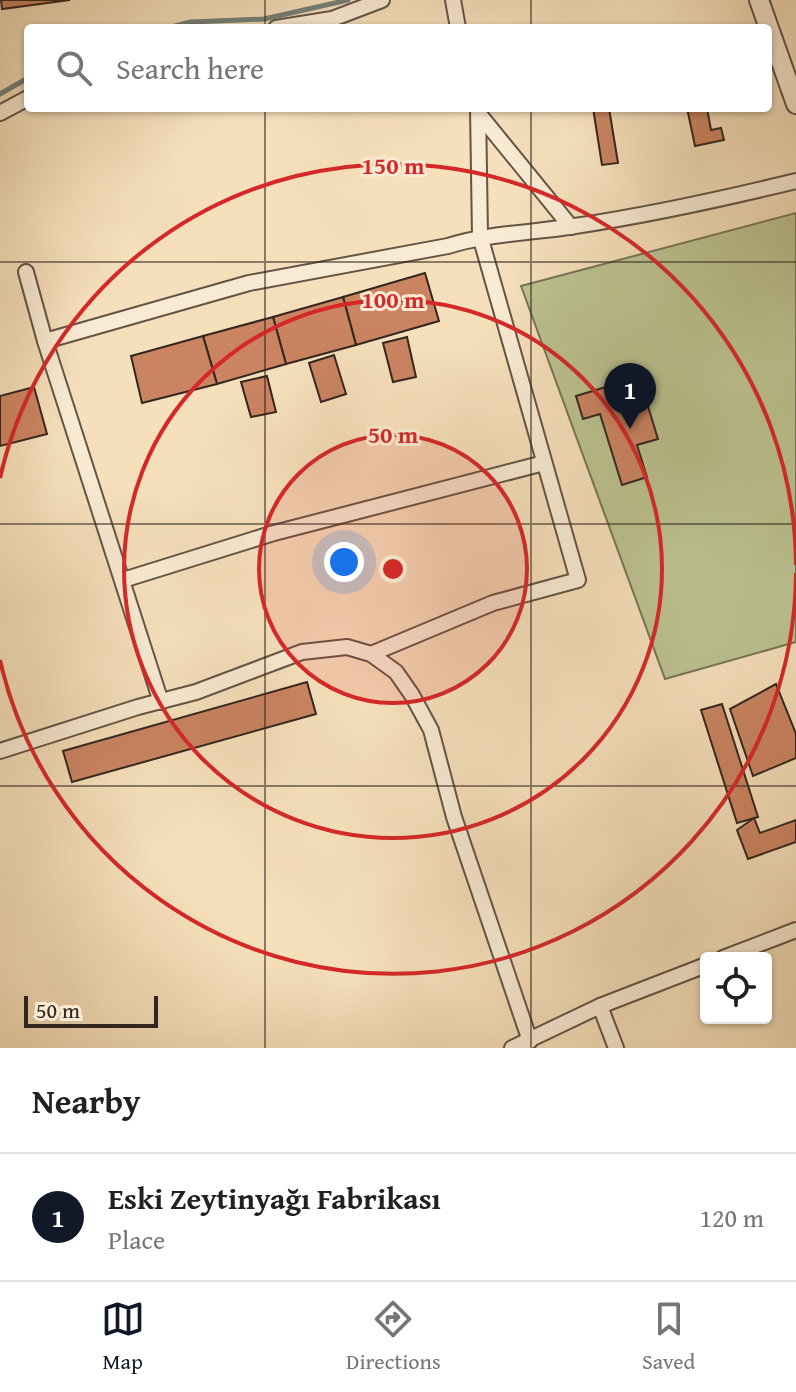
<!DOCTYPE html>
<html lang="en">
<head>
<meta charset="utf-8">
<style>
  body { margin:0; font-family:"Gentium Book Plus",serif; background:#f2f2f2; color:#202124 }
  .controls { position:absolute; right:24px; bottom:24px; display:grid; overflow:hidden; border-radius:8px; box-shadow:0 2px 6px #0004 }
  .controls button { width:72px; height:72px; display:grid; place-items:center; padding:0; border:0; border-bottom:2px solid #e0e0e0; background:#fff; color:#202124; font:40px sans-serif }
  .scale { position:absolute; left:24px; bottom:20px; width:134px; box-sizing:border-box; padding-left:8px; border:4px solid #32261e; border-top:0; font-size:22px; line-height:28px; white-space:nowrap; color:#32261e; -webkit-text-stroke:6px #f9ebd3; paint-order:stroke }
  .you { position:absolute; left:344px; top:562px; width:28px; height:28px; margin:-20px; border:6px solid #fff; border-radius:50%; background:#1a73e8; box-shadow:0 0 0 12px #1a73e833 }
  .badge { display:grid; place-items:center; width:52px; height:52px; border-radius:50%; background:#111827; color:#fff; font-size:26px; font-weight:700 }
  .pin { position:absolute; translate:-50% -66px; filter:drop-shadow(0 2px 4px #0008) }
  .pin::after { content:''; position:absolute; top:42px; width:28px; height:24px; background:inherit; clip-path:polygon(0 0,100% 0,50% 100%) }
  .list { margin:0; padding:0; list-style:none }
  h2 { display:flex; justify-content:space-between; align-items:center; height:104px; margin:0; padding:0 32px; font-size:34px }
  h2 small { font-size:26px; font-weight:400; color:#757577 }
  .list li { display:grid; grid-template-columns:52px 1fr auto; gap:24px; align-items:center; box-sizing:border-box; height:128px; padding:0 32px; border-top:2px solid #e0e0e0 }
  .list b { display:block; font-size:30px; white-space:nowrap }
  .list p { margin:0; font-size:26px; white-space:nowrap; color:#757577 }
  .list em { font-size:26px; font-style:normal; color:#757577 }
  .icon { flex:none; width:44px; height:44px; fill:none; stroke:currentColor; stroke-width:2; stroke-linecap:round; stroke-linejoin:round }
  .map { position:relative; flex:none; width:796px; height:1048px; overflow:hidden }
  .search { position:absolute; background:#fff; box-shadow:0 2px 6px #0004; left:24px; right:24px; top:24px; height:88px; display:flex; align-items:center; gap:20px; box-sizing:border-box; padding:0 28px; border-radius:8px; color:#757577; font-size:30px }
  .sheet { height:232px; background:#fff }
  nav { display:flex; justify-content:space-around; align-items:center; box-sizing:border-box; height:112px; border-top:2px solid #e0e0e0; background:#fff; font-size:22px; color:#757577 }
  nav a { display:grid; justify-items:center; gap:4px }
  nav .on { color:#111827 }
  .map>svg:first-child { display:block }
  .green { fill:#bcc291; stroke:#777458; stroke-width:2 }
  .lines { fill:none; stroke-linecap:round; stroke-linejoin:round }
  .stream { stroke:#73807a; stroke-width:5 }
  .building { fill:#cb8462; stroke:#32261e; stroke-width:2 }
  .minor-casing { stroke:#635446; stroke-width:18 }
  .tertiary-casing { stroke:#635446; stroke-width:22 }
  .minor { stroke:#f9ebd3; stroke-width:14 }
  .tertiary { stroke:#f9ebd3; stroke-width:18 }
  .grid { fill:none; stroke:#32261e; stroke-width:2; stroke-opacity:0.55 }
  .ring { fill:none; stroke:#d62828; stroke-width:4 }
  .centre { fill:#d62828; stroke:#f9ebd3; stroke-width:4 }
  .ring-label { font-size:24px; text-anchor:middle; font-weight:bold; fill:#d62828; stroke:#f9ebd3; stroke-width:6; stroke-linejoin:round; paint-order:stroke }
</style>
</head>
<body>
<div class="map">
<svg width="796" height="1048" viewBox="0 0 796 1048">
  <rect width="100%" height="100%" fill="#f6e0bc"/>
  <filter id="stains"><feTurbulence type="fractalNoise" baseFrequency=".0025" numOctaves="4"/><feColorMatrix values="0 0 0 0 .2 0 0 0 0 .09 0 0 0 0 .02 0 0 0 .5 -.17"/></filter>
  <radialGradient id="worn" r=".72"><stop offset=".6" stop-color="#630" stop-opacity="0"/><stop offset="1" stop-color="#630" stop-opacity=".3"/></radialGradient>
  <polygon class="green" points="796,213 796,642 665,679 521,286"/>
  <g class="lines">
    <g class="stream">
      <polyline points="167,28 191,22 264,19 348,0"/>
      <polyline points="0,94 28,78"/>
    </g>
  </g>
  <g class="building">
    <polygon points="1,0 70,0 2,9"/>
    <polygon points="593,108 609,108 618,163 602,165"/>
    <polygon points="687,108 707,108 711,130 721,128 724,140 695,146"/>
    <polygon points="425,273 439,321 356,345 343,297"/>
    <polygon points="343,297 356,345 286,364 273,317"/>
    <polygon points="273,317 286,364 217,384 203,336"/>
    <polygon points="203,336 217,384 142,403 131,356"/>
    <polygon points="407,337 416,377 393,382 383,343"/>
    <polygon points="334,355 346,394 321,402 309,363"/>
    <polygon points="267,376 276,412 251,417 241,382"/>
    <polygon points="639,377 658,439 637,445 647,477 622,485 600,414 583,419 576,396"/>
    <polygon points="34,387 47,434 0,446 0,396"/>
    <polygon points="307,682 316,714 72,782 63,751"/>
    <polygon points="776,684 796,734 796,758 753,776 730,709"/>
    <polygon points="722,704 758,817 737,823 701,710"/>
    <polygon points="754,818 760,833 796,820 796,842 748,859 737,830"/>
  </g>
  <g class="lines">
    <defs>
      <g id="minor">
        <polyline points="453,0 458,28"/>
        <polyline points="276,28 332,19 382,0"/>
        <polyline points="0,113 28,98"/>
        <polyline points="479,114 571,227"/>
        <polyline points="26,272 45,341 161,702"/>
        <path d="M45 341 249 283 448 246C490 233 532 233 575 226 649 215 722 199 796 181"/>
        <polyline points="123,580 274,533 544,463"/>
        <polyline points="371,654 493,603 578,580 480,236 478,108"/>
        <polyline points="0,751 138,707 196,692 302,652 347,647 371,654 396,672 412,695 431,730 454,817 530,1041"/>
        <polyline points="723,958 796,930"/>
        <polyline points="600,1006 616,1048"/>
        <polyline points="512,1048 600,1006 706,965"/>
      </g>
      <polyline id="tertiary" points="759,0 796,104"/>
    </defs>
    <use href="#minor" class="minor-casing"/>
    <use href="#tertiary" class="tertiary-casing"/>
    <use href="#minor" class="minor"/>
    <use href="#tertiary" class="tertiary"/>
  </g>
  <path class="grid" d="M265 0V28M531 0V28M265 108V1048M531 108V1048M0 262H796M0 524H796M0 786H796"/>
  <circle cx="393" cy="569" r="134" fill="#d62828" fill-opacity=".12"/>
  <g class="ring">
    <circle cx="393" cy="569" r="134"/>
    <circle cx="393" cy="569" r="269"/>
    <path d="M796 573A403 403 0 0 1 0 660M0 478A403 403 0 0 1 796 565"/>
  </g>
  <circle cx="393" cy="569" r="12" class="centre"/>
  <g class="ring-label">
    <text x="393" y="174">150 m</text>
    <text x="393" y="308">100 m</text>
    <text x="393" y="443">50 m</text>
  </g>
  <rect width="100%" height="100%" filter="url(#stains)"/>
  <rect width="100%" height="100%" fill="url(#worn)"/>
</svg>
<div class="controls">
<button><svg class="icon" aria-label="locate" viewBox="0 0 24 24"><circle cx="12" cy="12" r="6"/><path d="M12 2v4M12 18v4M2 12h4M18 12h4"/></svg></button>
</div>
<div class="scale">50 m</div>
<div class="you"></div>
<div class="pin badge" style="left:630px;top:429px">1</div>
<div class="search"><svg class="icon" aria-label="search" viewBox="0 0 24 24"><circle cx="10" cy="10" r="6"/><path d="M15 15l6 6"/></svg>Search here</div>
</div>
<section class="sheet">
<h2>Nearby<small></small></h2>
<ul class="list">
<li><span class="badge">1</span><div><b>Eski Zeytinyağı Fabrikası</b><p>Place</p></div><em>120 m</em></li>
</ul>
</section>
<nav>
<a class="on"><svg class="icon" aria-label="map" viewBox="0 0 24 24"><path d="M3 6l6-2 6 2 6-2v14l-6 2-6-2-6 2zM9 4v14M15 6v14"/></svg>Map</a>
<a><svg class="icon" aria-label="directions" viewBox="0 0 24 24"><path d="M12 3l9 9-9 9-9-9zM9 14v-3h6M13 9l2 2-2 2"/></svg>Directions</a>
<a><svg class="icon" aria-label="saved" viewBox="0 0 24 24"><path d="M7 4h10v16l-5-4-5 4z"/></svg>Saved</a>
</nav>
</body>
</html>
